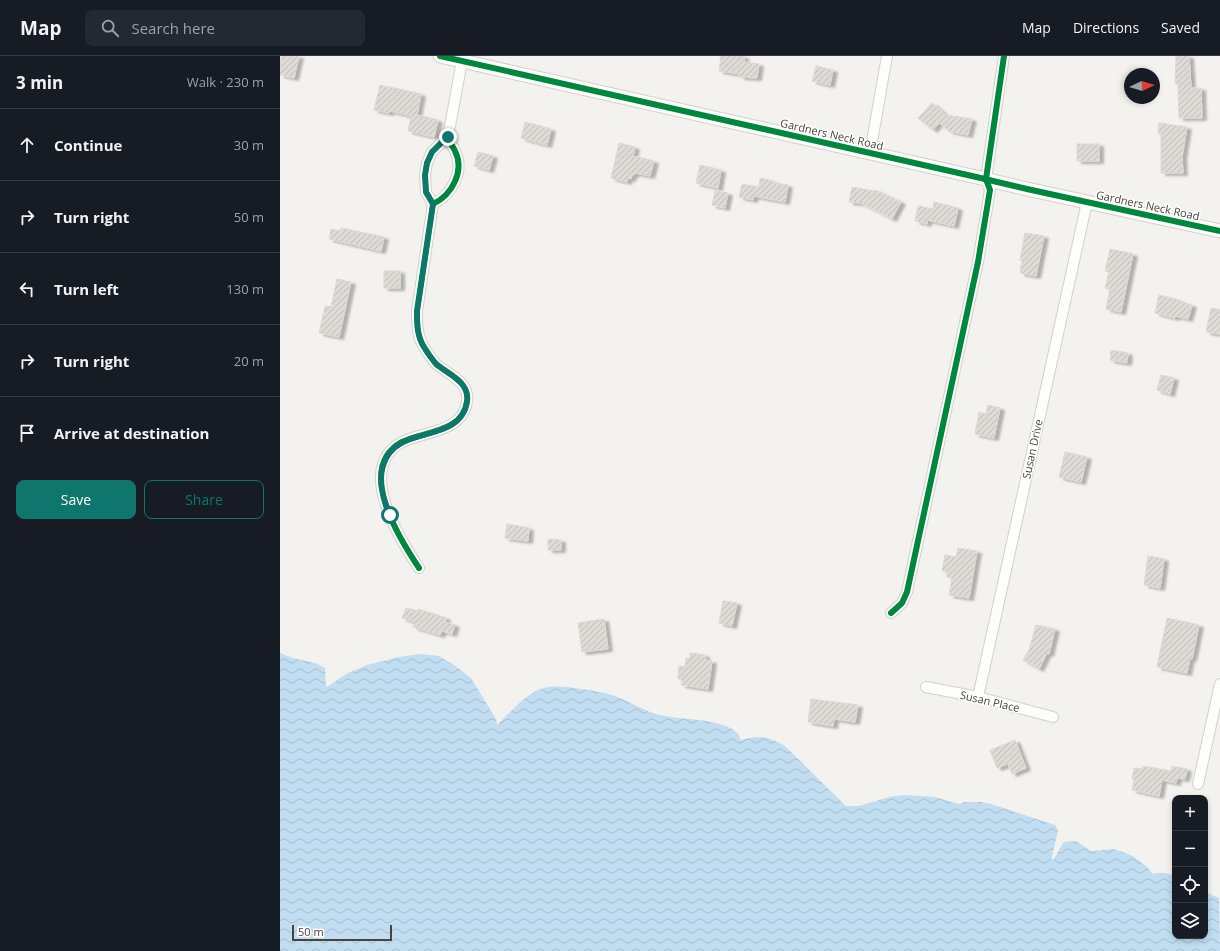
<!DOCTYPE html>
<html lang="en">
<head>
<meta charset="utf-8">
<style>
  body { margin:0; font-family:"Open Sans",sans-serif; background:#242831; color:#f1f3f6 }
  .controls { position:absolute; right:12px; bottom:12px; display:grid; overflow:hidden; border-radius:8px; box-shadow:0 2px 6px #0003 }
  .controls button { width:36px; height:36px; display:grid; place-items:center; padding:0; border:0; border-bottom:1px solid #363941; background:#171b24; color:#f1f3f6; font:20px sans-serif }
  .compass { position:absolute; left:844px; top:12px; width:36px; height:36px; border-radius:50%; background:#171b24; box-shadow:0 2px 6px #0003; rotate:86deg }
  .scale { position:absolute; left:12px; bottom:10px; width:100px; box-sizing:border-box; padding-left:4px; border:2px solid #4b4439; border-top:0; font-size:11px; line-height:14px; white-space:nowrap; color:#4b4439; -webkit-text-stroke:3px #fff; paint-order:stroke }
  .stop { position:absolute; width:12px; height:12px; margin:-9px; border:3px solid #0f766e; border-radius:50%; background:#fff }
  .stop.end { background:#0f766e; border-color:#fff; box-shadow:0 1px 4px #0008 }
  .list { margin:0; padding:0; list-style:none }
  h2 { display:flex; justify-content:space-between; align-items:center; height:52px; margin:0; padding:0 16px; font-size:17px }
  h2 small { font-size:13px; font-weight:400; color:#9ea1a6 }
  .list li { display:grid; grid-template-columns:26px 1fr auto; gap:12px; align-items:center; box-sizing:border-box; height:72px; padding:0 16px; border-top:1px solid #363941 }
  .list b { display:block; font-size:15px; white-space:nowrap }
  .list em { font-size:13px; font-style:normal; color:#9ea1a6 }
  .actions { display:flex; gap:8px; padding:12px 16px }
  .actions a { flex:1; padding:9px 0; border:1px solid #0f766e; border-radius:8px; text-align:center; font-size:14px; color:#0f766e }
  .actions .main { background:#0f766e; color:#fff }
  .icon { flex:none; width:22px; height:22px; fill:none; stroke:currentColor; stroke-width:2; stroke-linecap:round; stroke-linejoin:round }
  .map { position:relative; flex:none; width:940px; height:895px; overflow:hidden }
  header { display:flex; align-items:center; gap:24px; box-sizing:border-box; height:56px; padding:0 20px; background:#171b24; border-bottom:1px solid #363941 }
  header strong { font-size:19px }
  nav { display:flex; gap:22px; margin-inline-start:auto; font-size:14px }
  .search { width:280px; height:36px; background:#242831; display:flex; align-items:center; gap:10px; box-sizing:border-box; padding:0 14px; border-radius:8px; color:#9ea1a6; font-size:15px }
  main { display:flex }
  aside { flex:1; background:#171b24 }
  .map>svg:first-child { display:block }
  .water { fill:url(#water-waves) }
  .building { fill:url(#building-hatch); stroke:#dcd9d4; filter:url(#shadow) }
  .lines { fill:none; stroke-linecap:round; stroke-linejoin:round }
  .minor-casing { stroke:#d2d0cb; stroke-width:12 }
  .tertiary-casing { stroke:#d2d0cb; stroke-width:15 }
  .minor { stroke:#fdfdfc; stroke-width:10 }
  .tertiary { stroke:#fdfdfc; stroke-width:13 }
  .cycleway-casing { stroke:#fff; stroke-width:8 }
  .cycleway { stroke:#00873e; stroke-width:6 }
  .route { stroke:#0f766e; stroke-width:5 }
  .labels { text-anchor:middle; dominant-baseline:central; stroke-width:3; stroke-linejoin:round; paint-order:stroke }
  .street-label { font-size:11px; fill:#4b4439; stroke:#fff }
</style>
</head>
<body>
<header>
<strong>Map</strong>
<div class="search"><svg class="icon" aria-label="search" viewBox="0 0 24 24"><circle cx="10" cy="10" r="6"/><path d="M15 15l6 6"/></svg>Search here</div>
<nav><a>Map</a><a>Directions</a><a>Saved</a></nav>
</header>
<main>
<aside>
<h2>3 min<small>Walk · 230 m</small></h2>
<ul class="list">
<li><svg class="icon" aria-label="ahead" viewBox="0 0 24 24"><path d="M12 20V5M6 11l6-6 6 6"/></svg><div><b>Continue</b></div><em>30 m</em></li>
<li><svg class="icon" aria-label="right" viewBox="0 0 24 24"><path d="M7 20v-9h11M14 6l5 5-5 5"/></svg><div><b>Turn right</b></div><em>50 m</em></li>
<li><svg class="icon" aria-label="left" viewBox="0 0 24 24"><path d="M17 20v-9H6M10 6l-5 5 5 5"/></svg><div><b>Turn left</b></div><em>130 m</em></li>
<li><svg class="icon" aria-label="right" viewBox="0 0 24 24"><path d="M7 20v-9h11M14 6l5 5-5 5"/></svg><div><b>Turn right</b></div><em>20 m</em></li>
<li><svg class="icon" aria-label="arrive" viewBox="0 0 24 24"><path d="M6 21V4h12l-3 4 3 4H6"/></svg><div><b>Arrive at destination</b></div></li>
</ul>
<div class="actions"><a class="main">Save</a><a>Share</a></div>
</aside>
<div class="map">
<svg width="940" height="895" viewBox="0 0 940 895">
  <defs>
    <pattern id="water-waves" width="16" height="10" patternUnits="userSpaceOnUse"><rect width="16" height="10" fill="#c0ddf1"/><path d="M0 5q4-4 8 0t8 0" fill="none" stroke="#a6bfcf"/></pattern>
    <pattern id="building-hatch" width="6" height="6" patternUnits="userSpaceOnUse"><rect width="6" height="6" fill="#dedbd6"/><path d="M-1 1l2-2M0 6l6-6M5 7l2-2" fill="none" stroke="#c0bdb8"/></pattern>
    <filter id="shadow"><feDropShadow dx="4.5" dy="2.5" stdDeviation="1" flood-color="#0004"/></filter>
  </defs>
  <rect width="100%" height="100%" fill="#f4f2ee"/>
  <path class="water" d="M0 597 13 602 35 607 45 612C46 618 44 625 47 631L66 618 87 609 118 601 141 598 159 600 174 609 191 622 216 663 217 669C232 655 247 635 268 631 281 629 319 635 332 639 348 644 363 655 380 659 400 664 433 662 452 673 457 676 459 679 461 684 479 679 490 680 506 691L566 750H579L609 741 624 739 655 741 679 748 685 746H701L711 748 775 769 778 774 772 801V805C777 800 779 792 784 786L796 785 811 795 834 793 853 800 867 811 873 818C881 816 888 816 895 821V880H925V836L939 842 940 895H0Z"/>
  <g class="building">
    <polygon points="1,0 19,0 14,22 0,19"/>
    <polygon points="441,0 464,0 464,6 479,8 477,22 460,21 460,18 439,15"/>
    <polygon points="896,0 909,0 911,32 921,32 922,62 899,62 898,28 895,28"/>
    <polygon points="536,10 553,14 550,29 532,25"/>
    <polygon points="100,29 141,38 137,59 158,64 154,81 128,75 131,60 110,55 109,57 94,54"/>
    <polygon points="652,47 666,59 692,63 688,79 669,75 659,67 653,74 638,62"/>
    <polygon points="245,66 271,73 267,89 241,82"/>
    <polygon points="879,67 907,71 902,101 903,117 881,117 881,78 878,78"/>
    <polygon points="339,87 355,91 353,100 374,105 370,120 355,117 354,119 352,119 351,123 348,122 347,126 331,122"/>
    <rect x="797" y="88" width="22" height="17"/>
    <polygon points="198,96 213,100 209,114 194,110"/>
    <polygon points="420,109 441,114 438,132 416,127"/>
    <polygon points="480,122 493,125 493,127 508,129 505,146 474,140 473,144 459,141 462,128 479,131"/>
    <polygon points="572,131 594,135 595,134 621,146 612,163 581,147 569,146"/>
    <polygon points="435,135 448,137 445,152 432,149"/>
    <polygon points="654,146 678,152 674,170 647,164 647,168 635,165 638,150 653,153"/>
    <polygon points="61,172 104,181 101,195 49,183 51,173 60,175"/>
    <polygon points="745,177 764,180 756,220 740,217 742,205 740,204"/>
    <polygon points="830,193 853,198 841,256 826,253 830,233 825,232 829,216 825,215"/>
    <rect x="104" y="215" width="16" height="17"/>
    <polygon points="57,223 71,226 59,281 39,277 45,250 51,251"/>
    <polygon points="879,239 899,244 898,245 912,249 908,263 895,260 895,262 875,257"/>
    <polygon points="931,252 940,254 940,278 926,276"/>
    <polygon points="831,294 848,297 847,307 830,304"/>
    <polygon points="881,319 894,322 890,338 877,334"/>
    <polygon points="708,349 720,352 714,382 695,378 699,356 706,358"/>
    <polygon points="785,396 807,401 801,426 779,421"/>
    <polygon points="227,468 249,472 248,485 225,482"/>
    <polygon points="268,483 281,484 281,494 268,494"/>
    <polygon points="678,492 697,495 689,542 669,539 672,522 667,521 668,516 662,515 665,499 676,501"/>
    <polygon points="868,500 884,503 880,532 864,529"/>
    <polygon points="443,545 457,547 452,570 439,567"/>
    <polygon points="126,552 138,555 138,553 166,562 165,566 175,569 172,578 162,575 160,579 133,571 134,566 122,562"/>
    <polygon points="887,562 919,569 912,603 910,602 907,617 877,611"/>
    <polygon points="324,563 328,593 302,596 298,567"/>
    <polygon points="756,569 775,573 769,598 767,597 759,613 743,604 749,594"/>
    <polygon points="410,597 425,599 425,604 432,605 428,633 401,629 402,624 398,623 399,610 405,611 406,602 410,602"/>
    <polygon points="531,643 578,649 575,666 554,663 553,670 528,666"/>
    <polygon points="735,684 746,712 732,718 728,708 717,712 710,694"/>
    <polygon points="863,710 891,715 892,710 907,713 905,723 897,722 896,727 882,724 879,740 852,734 854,723 852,723 854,712 863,713"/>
  </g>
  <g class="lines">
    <defs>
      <g id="minor">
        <polyline points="166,82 168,81 182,5"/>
        <polyline points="590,97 607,0"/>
        <path d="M139 512C119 482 75 412 122 386 144 375 183 377 187 345 190 326 168 318 156 308 152 303 147 296 144 291 137 280 137 268 137 255L153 148 146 136 145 119 147 107 152 96 166 82C169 86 173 90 175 95 185 115 172 139 153 148"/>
        <polyline points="611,557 622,547 627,536 698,206 710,134 706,123 724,0"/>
        <polyline points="646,631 698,641 773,661"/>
        <polyline points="698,641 807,146"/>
        <polyline points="918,728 940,628"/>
      </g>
      <polyline id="tertiary" points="160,0 692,120 747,133 940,175"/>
    </defs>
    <use href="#minor" class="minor-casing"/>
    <use href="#tertiary" class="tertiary-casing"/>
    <use href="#minor" class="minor"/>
    <use href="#tertiary" class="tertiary"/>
    <defs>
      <g id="cycleway">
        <polyline points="160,0 692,120 747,133 940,175"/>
        <path d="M139 512C119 482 75 412 122 386 144 375 183 377 187 345 190 326 168 318 156 308 152 303 147 296 144 291 137 280 137 268 137 255L153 148 146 136 145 119 147 107 152 96 166 82C169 86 173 90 175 95 185 115 172 139 153 148"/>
        <polyline points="611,557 622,547 627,536 698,206 710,134 706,123 724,0"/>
      </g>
    </defs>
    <use href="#cycleway" class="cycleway-casing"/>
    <use href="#cycleway" class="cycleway"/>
  </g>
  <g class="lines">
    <path class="route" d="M110 459C106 448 101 437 101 426 100 420 102 414 104 408 117 368 179 389 187 347 191 327 168 318 157 308 152 304 147 297 144 291 137 280 137 268 137 256L153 148 146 136 145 119 147 107 152 96 168 81"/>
  </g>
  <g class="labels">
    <g class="street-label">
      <text transform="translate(552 78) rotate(13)">Gardners Neck Road</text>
      <text transform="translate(868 149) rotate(12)">Gardners Neck Road</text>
      <text transform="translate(752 393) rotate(-78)">Susan Drive</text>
      <text transform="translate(710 645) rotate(13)">Susan Place</text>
    </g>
  </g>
</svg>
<div class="controls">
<button>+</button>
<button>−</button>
<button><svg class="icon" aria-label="locate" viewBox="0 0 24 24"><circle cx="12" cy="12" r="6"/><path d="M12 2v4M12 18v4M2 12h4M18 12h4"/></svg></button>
<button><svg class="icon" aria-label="layers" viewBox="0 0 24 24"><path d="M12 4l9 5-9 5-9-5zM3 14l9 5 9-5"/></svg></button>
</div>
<svg class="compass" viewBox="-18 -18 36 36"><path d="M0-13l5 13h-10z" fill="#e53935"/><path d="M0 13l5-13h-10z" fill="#9ea1a6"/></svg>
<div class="scale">50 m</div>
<div class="stop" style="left:110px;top:459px"></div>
<div class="stop end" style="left:168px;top:81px"></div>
</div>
</main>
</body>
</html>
